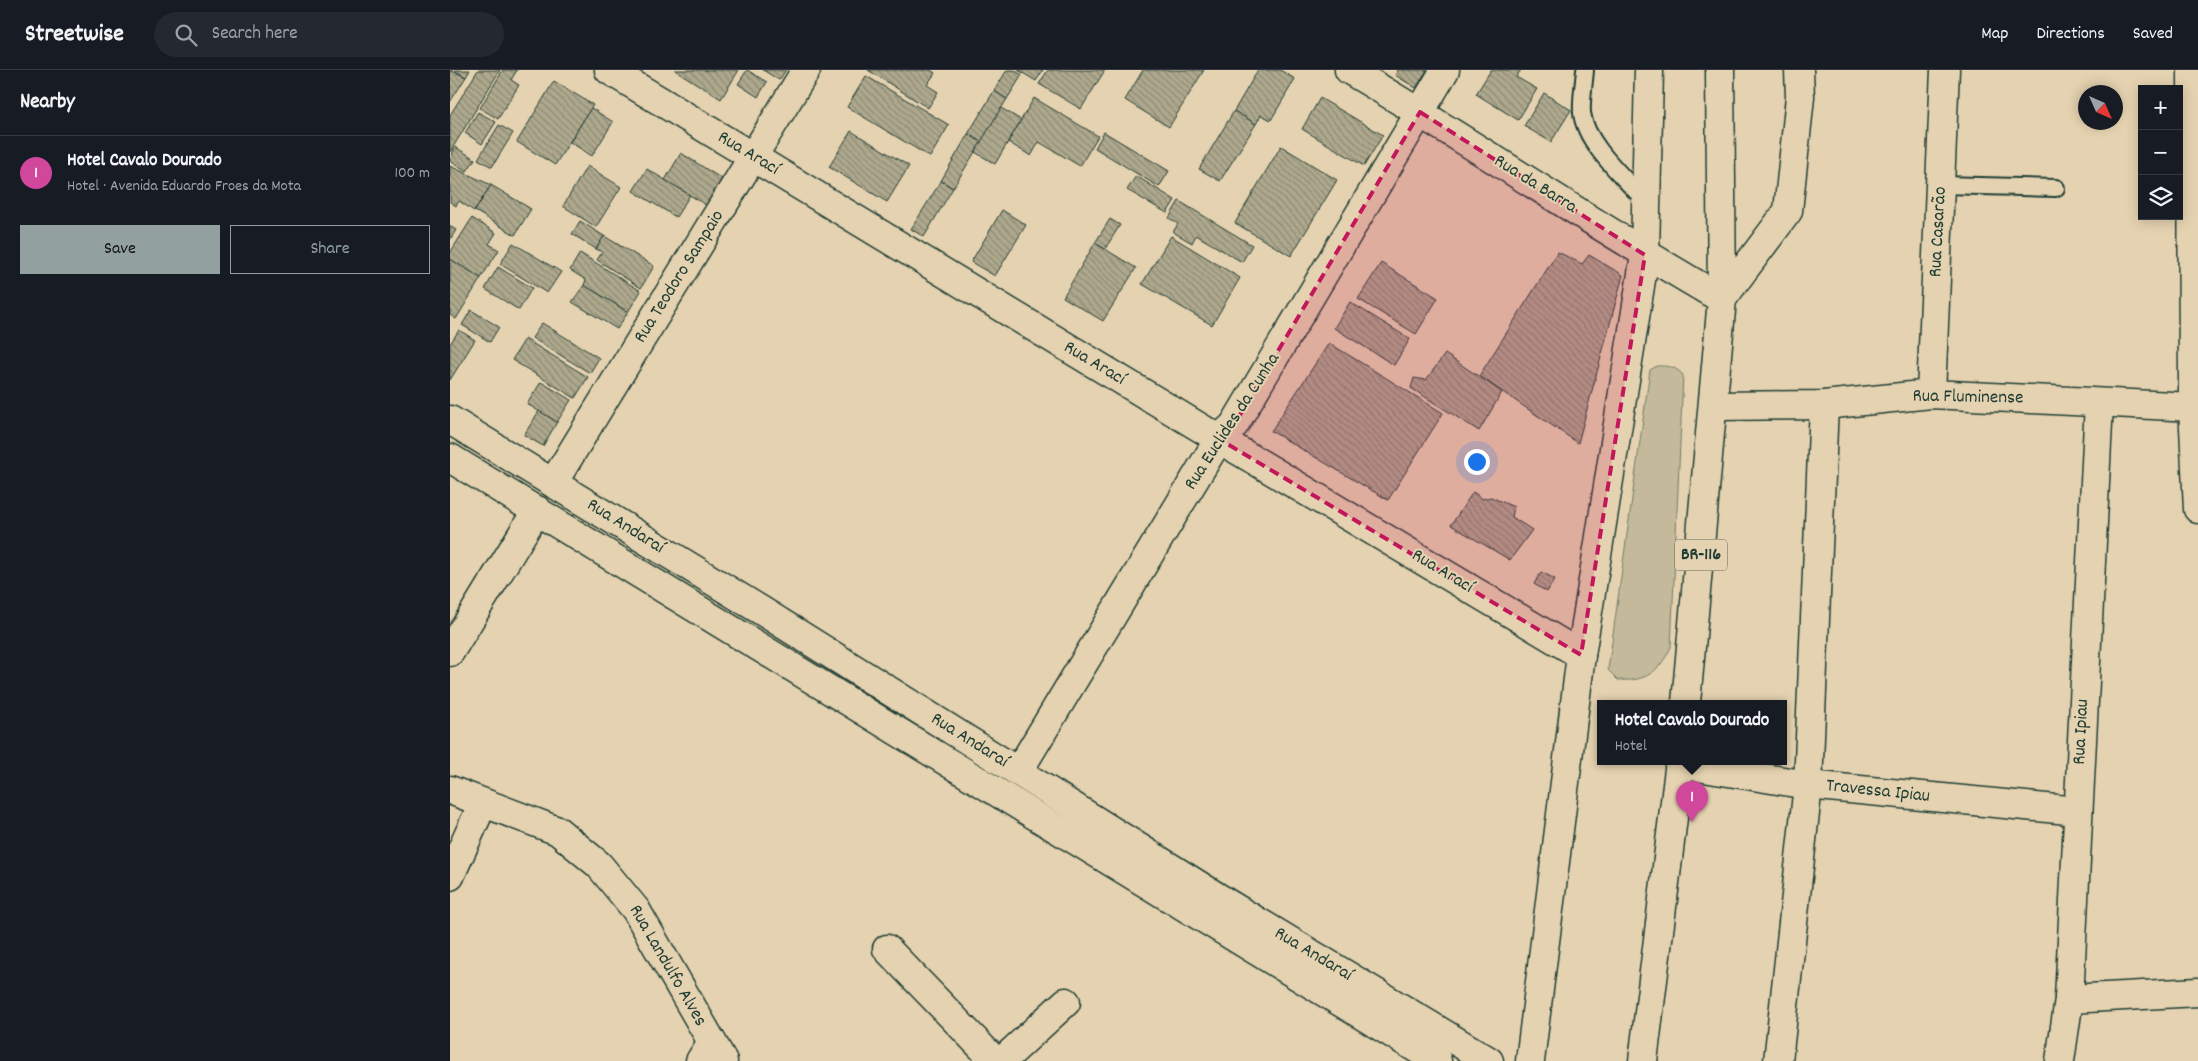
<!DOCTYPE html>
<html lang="en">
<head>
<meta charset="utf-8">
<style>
  body { margin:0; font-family:Dekko,sans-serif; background:#242831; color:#f1f3f6 }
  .controls { position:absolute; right:15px; top:15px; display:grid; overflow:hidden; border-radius:0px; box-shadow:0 2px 12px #0003 }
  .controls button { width:45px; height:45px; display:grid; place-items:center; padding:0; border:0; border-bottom:1px solid #363941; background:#171b24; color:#f1f3f6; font:25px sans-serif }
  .compass { position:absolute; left:1628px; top:15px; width:45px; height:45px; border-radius:50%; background:#171b24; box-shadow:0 2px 12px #0003; rotate:135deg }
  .you { position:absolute; left:1026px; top:391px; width:18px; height:18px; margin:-12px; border:4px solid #fff; border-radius:50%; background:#1a73e8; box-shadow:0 0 0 8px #1a73e833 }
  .badge { display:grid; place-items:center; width:32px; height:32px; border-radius:50%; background:#92a19f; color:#fff; font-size:16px; font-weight:700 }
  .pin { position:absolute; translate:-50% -41px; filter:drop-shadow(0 1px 2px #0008) }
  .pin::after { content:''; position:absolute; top:26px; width:18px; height:15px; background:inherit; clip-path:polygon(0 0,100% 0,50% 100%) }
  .popup { position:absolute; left:1147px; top:630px; width:190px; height:65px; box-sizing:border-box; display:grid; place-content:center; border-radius:0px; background:#171b24; filter:drop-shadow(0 1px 4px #0005); font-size:16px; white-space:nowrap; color:#9ea1a6 }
  .popup b { font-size:19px; color:#f1f3f6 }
  .popup::after { content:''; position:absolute; left:50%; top:100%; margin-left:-10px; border:10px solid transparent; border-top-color:#171b24 }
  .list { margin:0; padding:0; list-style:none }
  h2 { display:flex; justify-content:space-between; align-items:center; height:65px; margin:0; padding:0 20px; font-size:21px }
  h2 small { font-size:16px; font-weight:400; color:#9ea1a6 }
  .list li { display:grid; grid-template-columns:32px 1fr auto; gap:15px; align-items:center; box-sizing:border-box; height:75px; padding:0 20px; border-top:1px solid #363941 }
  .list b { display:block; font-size:19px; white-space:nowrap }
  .list p { margin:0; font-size:16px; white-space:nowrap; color:#9ea1a6 }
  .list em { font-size:16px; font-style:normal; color:#9ea1a6 }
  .actions { display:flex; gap:10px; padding:15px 20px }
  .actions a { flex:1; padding:11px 0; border:1px solid #92a19f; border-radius:0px; text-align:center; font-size:18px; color:#92a19f }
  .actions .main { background:#92a19f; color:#111 }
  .icon { flex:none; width:28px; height:28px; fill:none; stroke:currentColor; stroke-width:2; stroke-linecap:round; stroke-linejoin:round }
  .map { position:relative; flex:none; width:1748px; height:991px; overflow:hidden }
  header { display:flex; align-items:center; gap:30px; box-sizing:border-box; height:70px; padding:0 25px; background:#171b24; border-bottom:1px solid #363941 }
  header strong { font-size:24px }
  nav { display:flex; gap:28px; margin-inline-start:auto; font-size:18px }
  .search { width:350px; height:45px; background:#242831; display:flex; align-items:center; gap:12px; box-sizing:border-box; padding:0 18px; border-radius:28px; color:#9ea1a6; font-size:19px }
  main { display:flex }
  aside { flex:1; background:#171b24 }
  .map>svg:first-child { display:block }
  .green { fill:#c4ba9b; stroke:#727c68 }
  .building { fill:url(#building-back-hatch); stroke:#1f3d34 }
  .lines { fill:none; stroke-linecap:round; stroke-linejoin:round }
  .service-casing { stroke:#1f3d34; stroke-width:20 }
  .minor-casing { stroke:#1f3d34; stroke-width:31 }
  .tertiary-casing { stroke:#1f3d34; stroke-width:31 }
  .trunk-casing { stroke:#1f3d34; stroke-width:31 }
  .service { stroke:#e5d2b0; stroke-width:16 }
  .minor { stroke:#e5d2b0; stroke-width:28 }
  .tertiary { stroke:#e5d2b0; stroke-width:28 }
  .trunk { stroke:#e5d2b0; stroke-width:28 }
  .marked { fill:#c2185b; fill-opacity:0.2; stroke:#c2185b; stroke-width:4; stroke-dasharray:10 6; stroke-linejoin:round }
  .labels { text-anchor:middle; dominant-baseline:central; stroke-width:4; stroke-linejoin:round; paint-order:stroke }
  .shield { fill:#e5d2b0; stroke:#5a6a59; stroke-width:1 }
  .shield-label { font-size:18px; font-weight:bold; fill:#1f3d34 }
  .street-label { font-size:19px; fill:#1f3d34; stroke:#e5d2b0 }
</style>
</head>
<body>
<header>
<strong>Streetwise</strong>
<div class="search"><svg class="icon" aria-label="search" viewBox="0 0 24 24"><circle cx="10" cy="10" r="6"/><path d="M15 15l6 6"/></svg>Search here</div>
<nav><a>Map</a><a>Directions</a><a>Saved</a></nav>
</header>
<main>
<aside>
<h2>Nearby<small></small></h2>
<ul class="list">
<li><span class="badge" style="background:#d1479c">1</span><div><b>Hotel Cavalo Dourado</b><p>Hotel · Avenida Eduardo Froes da Mota</p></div><em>100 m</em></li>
</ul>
<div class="actions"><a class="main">Save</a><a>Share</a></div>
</aside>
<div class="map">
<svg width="1748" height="991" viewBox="0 0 1748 991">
  <defs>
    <pattern id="building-back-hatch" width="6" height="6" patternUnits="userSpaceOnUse" patternTransform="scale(1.25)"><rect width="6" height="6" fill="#aea88d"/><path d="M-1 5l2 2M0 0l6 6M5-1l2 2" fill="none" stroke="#8d8a74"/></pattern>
  </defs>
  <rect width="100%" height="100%" fill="#e5d2b0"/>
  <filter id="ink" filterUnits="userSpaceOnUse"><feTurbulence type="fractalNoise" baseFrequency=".02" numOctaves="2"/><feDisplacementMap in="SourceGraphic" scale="10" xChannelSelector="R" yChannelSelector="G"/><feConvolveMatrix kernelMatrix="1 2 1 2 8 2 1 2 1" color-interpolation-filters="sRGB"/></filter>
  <g filter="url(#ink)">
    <path class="green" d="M1207 296C1218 296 1225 296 1233 305L1221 577C1209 602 1196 612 1168 610L1158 600 1200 300Z"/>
    <g class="building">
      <polygon points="0,0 16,7 0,32"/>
      <polygon points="4,0 20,0 16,7"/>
      <polygon points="28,0 50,0 0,82 0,45"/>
      <polygon points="53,0 67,0 61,10 69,15 48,49 30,38"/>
      <polygon points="225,0 289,0 271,29"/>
      <polygon points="297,0 317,12 308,27 288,14"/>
      <polygon points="313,0 336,0 329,10"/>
      <polygon points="418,0 481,0 485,3 477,15 488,22 478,38"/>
      <polygon points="557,0 564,0 572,5 557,29 544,21"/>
      <polygon points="568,0 593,0 586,11"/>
      <polygon points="598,0 655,0 631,39 589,14"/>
      <polygon points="693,0 754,0 719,57 675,30"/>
      <polygon points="808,0 830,0 845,9 821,50 811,45 806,54 784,41"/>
      <polygon points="948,0 977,0 966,18 945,5"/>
      <polygon points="1041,0 1071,0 1066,7 1087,19 1068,50 1026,24"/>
      <polygon points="416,6 499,55 480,87 397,37"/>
      <polygon points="104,11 143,35 105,95 67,72"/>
      <polygon points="544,21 557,29 531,72 518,64"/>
      <polygon points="1094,23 1121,40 1101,72 1074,56"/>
      <polygon points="584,28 648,66 630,96 589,72 581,86 558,72"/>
      <polygon points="870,28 933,65 914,96 852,59"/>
      <polygon points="141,38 163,52 142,86 120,72"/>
      <polygon points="551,38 571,50 545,94 525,82"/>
      <polygon points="784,41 806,54 770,111 749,99"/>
      <polygon points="28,42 46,52 32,74 15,63"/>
      <polygon points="49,55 63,63 42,97 28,89"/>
      <polygon points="401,61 459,96 437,132 379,97"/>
      <polygon points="654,62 719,101 709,117 645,78"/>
      <polygon points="518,64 531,72 503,118 491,111"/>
      <polygon points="831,76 887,110 841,186 785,153"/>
      <polygon points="5,77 25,89 17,101 0,91"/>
      <polygon points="231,83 272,109 256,135 215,110"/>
      <polygon points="0,96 41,115 24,141 9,131 6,136 0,132"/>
      <polygon points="137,96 171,117 146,157 113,136"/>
      <polygon points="197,99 240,125 226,147 183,121"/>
      <polygon points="686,106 725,130 717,143 677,120"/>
      <polygon points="491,111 503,118 474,167 461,159"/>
      <polygon points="41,115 81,139 65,165 25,141"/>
      <polygon points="729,131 802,175 792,192 746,165 742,173 723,162 728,154 719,148"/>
      <polygon points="552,140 576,155 545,206 521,192"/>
      <polygon points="22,148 46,163 39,174 49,180 31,208 0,189 0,183"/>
      <polygon points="660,149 670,155 655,179 645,173"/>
      <polygon points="130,151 154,166 146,179 122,164"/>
      <polygon points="0,156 6,160 0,170"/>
      <polygon points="154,166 204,196 191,218 147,190 152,182 146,179"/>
      <polygon points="721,166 790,208 762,255 692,214"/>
      <polygon points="63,173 111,202 97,223 50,194"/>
      <polygon points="645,173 686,198 653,251 613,227"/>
      <polygon points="1108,182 1132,194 1139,185 1173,205 1128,373 1029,306"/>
      <polygon points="130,183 191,221 178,242 134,215 136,210 120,200"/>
      <polygon points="0,189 31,208 6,249 0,245"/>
      <polygon points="931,193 988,228 966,264 908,229"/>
      <polygon points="48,197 82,218 69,240 35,219"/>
      <polygon points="134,215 178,242 167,259 122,232"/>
      <polygon points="900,232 960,269 944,295 884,258"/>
      <polygon points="21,240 49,257 40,272 12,255"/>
      <polygon points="92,253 149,288 140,303 82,268"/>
      <polygon points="9,260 25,270 0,310 0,274"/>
      <polygon points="75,269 138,307 125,328 62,290"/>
      <polygon points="879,273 993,343 938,430 821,361"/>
      <polygon points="995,284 1052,322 1029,361 961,318 964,308 976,310"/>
      <polygon points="91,312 121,330 107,352 77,334"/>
      <polygon points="89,341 107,352 93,376 74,365"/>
      <polygon points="1023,422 1033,429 1041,427 1064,437 1062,447 1082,460 1060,490 1001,455"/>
      <polygon points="1091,502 1105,509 1097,522 1084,514"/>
    </g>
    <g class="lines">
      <defs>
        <g id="service">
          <path d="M1135 0C1134 14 1131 29 1132 43 1136 75 1175 108 1195 131"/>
          <polyline points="1491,115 1606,118"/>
        </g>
        <g id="minor">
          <polyline points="159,0 769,369 1131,585"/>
          <path d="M899 0C1024 74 1145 156 1272 229"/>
          <polyline points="1742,0 1743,337 1748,439"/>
          <polyline points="1481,324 1495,0"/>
          <polyline points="1264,336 1374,335 1481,324 1743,337"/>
          <polyline points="0,350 312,541 777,833 1039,991"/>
          <polyline points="0,388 987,991"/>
          <polyline points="103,413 356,0"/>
          <polyline points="0,582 87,440"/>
          <polyline points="1229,694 1358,715 1628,741"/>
          <polyline points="568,702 769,369 784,355 995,0"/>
          <polyline points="0,806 33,733"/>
          <polyline points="437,879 545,991"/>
          <polyline points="1619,929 1748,922"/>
          <polyline points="250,991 262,972"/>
          <polyline points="552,991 616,932"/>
          <polyline points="1080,991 1131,585 1195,185 1199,0"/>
          <polyline points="1328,991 1358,715 1374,335"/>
          <polyline points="1610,991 1619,929 1649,333"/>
        </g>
        <polyline id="tertiary" points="0,720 108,761 149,795 186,840 273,991"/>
        <g id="trunk">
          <polyline points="1272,229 1338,141 1350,27 1349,0"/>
          <polyline points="1236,633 1272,229 1270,0"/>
          <polyline points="1193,991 1230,691"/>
        </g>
      </defs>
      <use href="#service" class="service-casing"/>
      <use href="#minor" class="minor-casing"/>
      <use href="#tertiary" class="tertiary-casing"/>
      <use href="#trunk" class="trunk-casing"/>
      <use href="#service" class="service"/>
      <use href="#minor" class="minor"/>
      <use href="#tertiary" class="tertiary"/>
      <use href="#trunk" class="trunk"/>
    </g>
  </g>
  <path class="marked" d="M970 42 1195 185 1131 585 769 369 784 355Z"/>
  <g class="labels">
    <rect class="shield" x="1225" y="469.5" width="52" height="31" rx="4"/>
    <g class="shield-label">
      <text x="1251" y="485">BR-116</text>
    </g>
    <g class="street-label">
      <text transform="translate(298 84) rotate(31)">Rua Arací</text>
      <text transform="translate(1085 115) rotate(32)">Rua da Barra</text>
      <text transform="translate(1489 162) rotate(-87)">Rua Casarão</text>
      <text transform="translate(230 207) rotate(-58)">Rua Teodoro Sampaio</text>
      <text transform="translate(644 294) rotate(31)">Rua Arací</text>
      <text transform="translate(1518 328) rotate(1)">Rua Fluminense</text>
      <text transform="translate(783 352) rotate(-57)">Rua Euclides da Cunha</text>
      <text transform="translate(175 457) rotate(32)">Rua Andaraí</text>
      <text transform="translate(992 502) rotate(31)">Rua Arací</text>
      <text transform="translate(1632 662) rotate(-87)">Rua Ipiau</text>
      <text transform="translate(519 671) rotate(32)">Rua Andaraí</text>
      <text transform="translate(1428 722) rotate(6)">Travessa Ipiau</text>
      <text transform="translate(863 885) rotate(31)">Rua Andaraí</text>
      <text transform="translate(217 896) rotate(60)">Rua Landulfo Alves</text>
    </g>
  </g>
</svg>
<div class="controls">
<button>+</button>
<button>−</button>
<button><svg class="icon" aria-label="layers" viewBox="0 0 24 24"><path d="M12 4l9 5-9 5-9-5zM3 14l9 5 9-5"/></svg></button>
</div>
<svg class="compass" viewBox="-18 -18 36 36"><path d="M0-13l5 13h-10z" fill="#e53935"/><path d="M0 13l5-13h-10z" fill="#9ea1a6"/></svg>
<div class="you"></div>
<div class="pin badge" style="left:1242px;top:752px;background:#d1479c">1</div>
<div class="popup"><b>Hotel Cavalo Dourado</b>Hotel</div>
</div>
</main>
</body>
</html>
